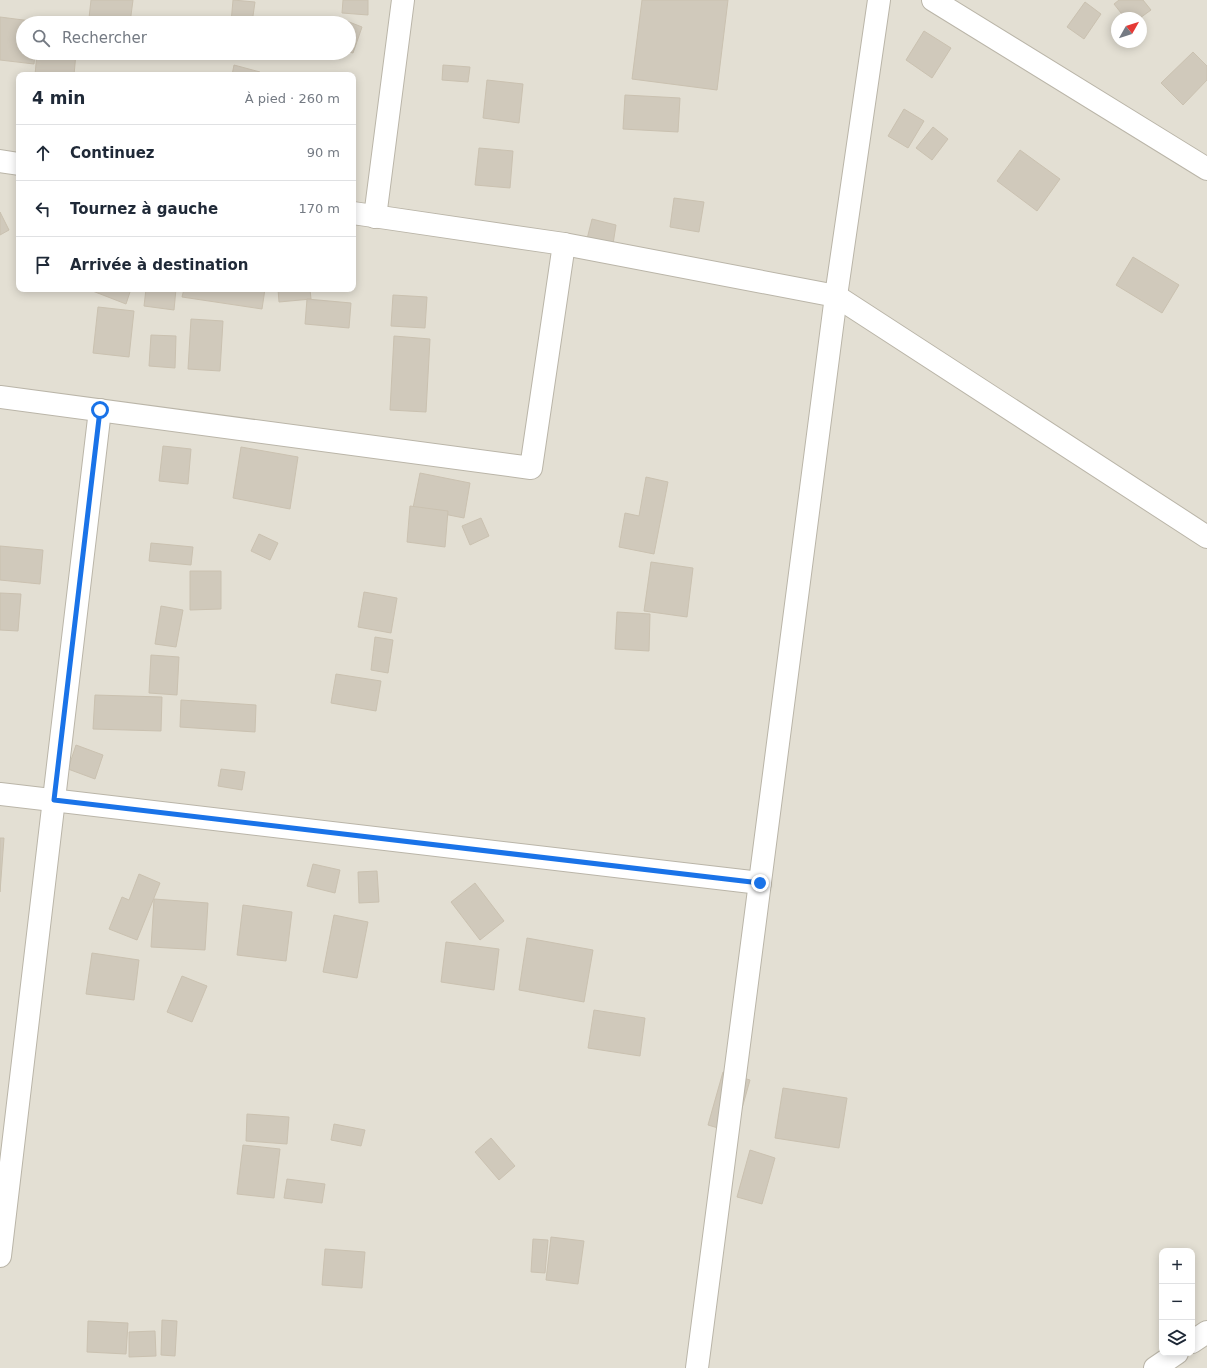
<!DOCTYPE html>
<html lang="fr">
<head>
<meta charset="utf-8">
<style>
  body { margin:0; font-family:"DejaVu Sans",sans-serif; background:#f2f2f3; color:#1f2937 }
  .controls { position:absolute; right:12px; bottom:12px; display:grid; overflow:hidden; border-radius:8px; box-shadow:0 2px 10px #0003 }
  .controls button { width:36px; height:36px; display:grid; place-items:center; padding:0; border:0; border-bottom:1px solid #e0e1e3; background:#fff; color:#1f2937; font:20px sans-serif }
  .compass { position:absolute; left:1111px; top:12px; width:36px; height:36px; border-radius:50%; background:#fff; box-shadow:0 2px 10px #0003; rotate:51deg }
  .stop { position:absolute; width:12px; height:12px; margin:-9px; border:3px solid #1a73e8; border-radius:50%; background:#fff }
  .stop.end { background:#1a73e8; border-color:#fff; box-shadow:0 1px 4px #0008 }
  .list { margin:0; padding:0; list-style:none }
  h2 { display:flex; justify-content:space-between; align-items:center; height:52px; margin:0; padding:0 16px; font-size:17px }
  h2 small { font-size:13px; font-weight:400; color:#747a83 }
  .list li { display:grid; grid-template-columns:26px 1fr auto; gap:12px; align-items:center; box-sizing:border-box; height:56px; padding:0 16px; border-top:1px solid #e0e1e3 }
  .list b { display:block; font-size:15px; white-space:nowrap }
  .list em { font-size:13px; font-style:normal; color:#747a83 }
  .icon { flex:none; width:22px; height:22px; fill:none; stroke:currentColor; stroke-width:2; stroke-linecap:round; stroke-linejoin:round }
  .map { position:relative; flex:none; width:1207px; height:1368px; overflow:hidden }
  .search { position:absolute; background:#fff; box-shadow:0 2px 10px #0003; left:16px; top:16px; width:340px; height:44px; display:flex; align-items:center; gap:10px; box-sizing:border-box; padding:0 14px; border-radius:22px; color:#747a83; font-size:15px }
  .panel { position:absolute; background:#fff; box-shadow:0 2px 10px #0003; left:16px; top:72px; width:340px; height:220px; border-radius:8px }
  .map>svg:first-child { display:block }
  .residential { fill:#e3dfd3; fill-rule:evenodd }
  .building { fill:#d0c9bb; stroke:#cac1b0 }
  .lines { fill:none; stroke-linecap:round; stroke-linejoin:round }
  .minor-casing { stroke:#bab5a8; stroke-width:24 }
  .minor { stroke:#fff; stroke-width:22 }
  .route { stroke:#1a73e8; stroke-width:5 }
</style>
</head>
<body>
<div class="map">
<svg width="1207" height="1368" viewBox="0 0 1207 1368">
  <rect width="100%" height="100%" fill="#f0ede5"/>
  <path class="residential" d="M0 0H1207V1368H0ZM1117 18H1141V42H1117ZM23 23H349V53H23ZM19 75H353V289H19ZM1162 1251H1192V1353H1162Z"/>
  <g class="building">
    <polygon points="91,0 133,0 130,23 89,18"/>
    <polygon points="233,0 255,2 252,23 231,23"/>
    <polygon points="343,0 368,0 368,15 342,13"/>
    <polygon points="642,0 728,0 717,90 632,79"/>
    <polygon points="1119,0 1143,0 1151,10 1140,18 1125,18 1114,4"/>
    <polygon points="1085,2 1101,14 1084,39 1067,27"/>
    <polygon points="0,17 39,22 23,23 23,53 35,53 34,64 0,60"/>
    <polygon points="42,17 86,23 42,23"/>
    <polygon points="276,17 292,19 292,23 275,23"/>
    <polygon points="344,20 362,27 353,53 349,52 349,23 343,23"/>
    <polygon points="924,31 951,48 932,78 906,60"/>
    <polygon points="1193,52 1207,66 1207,80 1183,105 1161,83"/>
    <polygon points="37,53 76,53 74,75 35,75"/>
    <polygon points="234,65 260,72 259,75 232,75"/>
    <polygon points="443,65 470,67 468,82 442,80"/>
    <polygon points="487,80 523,84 519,123 483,118"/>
    <polygon points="625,95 680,98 678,132 623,129"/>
    <polygon points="904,109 924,121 908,148 888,136"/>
    <polygon points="933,127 948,139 932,160 916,148"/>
    <polygon points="479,148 513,151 510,188 475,185"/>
    <polygon points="1020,150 1060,179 1037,211 997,181"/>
    <polygon points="674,198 704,202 699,232 670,227"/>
    <polygon points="0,212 9,230 0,235"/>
    <polygon points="592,219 616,225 613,244 587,239"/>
    <polygon points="1133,257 1179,285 1162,313 1116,285"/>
    <polygon points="91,289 131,289 126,304 90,290"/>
    <polygon points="146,289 176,289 174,310 144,306"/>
    <polygon points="184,289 265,289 262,309 182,297"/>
    <polygon points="278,289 310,289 311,299 279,302"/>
    <polygon points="393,295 427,297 425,328 391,326"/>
    <polygon points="307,299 351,303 349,328 305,324"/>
    <polygon points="98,307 134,311 129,357 93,353"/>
    <polygon points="191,319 223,321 220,371 188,369"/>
    <polygon points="151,335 176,336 175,368 149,366"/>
    <polygon points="394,336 430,339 426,412 390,410"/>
    <polygon points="163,446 191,449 188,484 159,481"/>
    <polygon points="241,447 298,457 290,509 233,498"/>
    <polygon points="420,473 470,483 464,518 413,508"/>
    <polygon points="646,477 668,482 654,554 619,547 625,513 639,516"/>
    <polygon points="410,506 448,511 445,547 407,542"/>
    <polygon points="481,518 489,536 470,545 462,526"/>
    <polygon points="259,534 278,543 270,560 251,551"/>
    <polygon points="151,543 193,547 191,565 149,561"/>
    <polygon points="0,546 43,550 40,584 0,580"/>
    <polygon points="651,562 693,568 687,617 644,611"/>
    <polygon points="190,571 221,571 221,609 190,610"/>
    <polygon points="364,592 397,598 391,633 358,627"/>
    <polygon points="0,593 21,594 18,631 0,630"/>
    <polygon points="161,606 183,610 176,647 155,644"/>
    <polygon points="617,612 650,614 649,651 615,649"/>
    <polygon points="375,637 393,640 388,673 371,670"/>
    <polygon points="151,655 179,657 177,695 149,693"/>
    <polygon points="336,674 381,681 376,711 331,703"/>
    <polygon points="95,695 162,697 161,731 93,729"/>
    <polygon points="181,700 256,705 255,732 180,727"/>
    <polygon points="76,745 103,755 95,779 68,769"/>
    <polygon points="221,769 245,772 242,790 218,786"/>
    <polygon points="0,838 4,838 0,892"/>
    <polygon points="313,864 340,870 335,893 307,886"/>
    <polygon points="377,871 379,902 359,903 358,872"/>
    <polygon points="139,874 160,883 137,940 109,929 122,897 129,900"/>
    <polygon points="475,883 504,921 480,940 451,902"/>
    <polygon points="154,899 208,903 205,950 151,947"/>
    <polygon points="243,905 292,912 286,961 237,955"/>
    <polygon points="334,915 368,922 357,978 323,972"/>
    <polygon points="527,938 593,950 584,1002 519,990"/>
    <polygon points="446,942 499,949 494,990 441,982"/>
    <polygon points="92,953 139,960 134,1000 86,994"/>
    <polygon points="182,976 207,986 192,1022 167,1012"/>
    <polygon points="594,1010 645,1018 640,1056 588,1048"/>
    <polygon points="723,1072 750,1080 735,1133 708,1125"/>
    <polygon points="783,1088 847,1098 839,1148 775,1138"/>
    <polygon points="247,1114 289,1117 287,1144 246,1141"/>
    <polygon points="334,1124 365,1130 361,1146 331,1140"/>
    <polygon points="491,1138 515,1166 499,1180 475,1152"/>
    <polygon points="243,1145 280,1149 274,1198 237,1194"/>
    <polygon points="750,1150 775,1158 762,1204 737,1197"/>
    <polygon points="287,1179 325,1184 322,1203 284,1198"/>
    <polygon points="551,1237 584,1241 578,1284 546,1280"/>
    <polygon points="533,1239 548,1240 545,1273 531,1272"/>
    <polygon points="325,1249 365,1252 362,1288 322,1285"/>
    <polygon points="162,1320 177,1321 175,1356 161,1355"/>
    <polygon points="88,1321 128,1323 126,1354 87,1352"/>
    <polygon points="155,1331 156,1356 129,1357 129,1332"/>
  </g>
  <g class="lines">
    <defs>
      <g id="minor">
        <polyline points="933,0 1207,169"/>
        <polyline points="0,161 19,164"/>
        <polyline points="353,213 564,244 836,296 1207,537"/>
        <polyline points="375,217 403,0"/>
        <polyline points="0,397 531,468 564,244"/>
        <polyline points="0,794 760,883"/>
        <polyline points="0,1256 100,410"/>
        <polyline points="1192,1342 1207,1332"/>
        <polyline points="697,1368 836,296 879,0"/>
        <polyline points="1155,1368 1177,1353"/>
      </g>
    </defs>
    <use href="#minor" class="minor-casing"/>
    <use href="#minor" class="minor"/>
  </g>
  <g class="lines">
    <polyline class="route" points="100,410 54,800 760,883"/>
  </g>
</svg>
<div class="controls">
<button>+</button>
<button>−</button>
<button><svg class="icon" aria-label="layers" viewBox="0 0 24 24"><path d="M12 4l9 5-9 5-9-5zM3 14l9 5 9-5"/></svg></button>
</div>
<svg class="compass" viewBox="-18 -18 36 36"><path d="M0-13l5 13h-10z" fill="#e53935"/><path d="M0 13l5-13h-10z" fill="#747a83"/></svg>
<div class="stop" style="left:100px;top:410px"></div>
<div class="stop end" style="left:760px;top:883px"></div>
<div class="search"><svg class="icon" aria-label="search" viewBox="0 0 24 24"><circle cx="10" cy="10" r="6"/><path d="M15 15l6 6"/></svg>Rechercher</div>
<section class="panel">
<h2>4 min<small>À pied · 260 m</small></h2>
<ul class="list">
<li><svg class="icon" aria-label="ahead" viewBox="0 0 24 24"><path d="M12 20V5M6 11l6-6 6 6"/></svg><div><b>Continuez</b></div><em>90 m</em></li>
<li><svg class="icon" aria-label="left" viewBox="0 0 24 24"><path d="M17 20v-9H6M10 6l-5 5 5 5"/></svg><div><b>Tournez à gauche</b></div><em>170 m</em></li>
<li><svg class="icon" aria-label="arrive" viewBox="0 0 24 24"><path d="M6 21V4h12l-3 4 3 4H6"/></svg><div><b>Arrivée à destination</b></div></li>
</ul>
</section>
</div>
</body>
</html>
